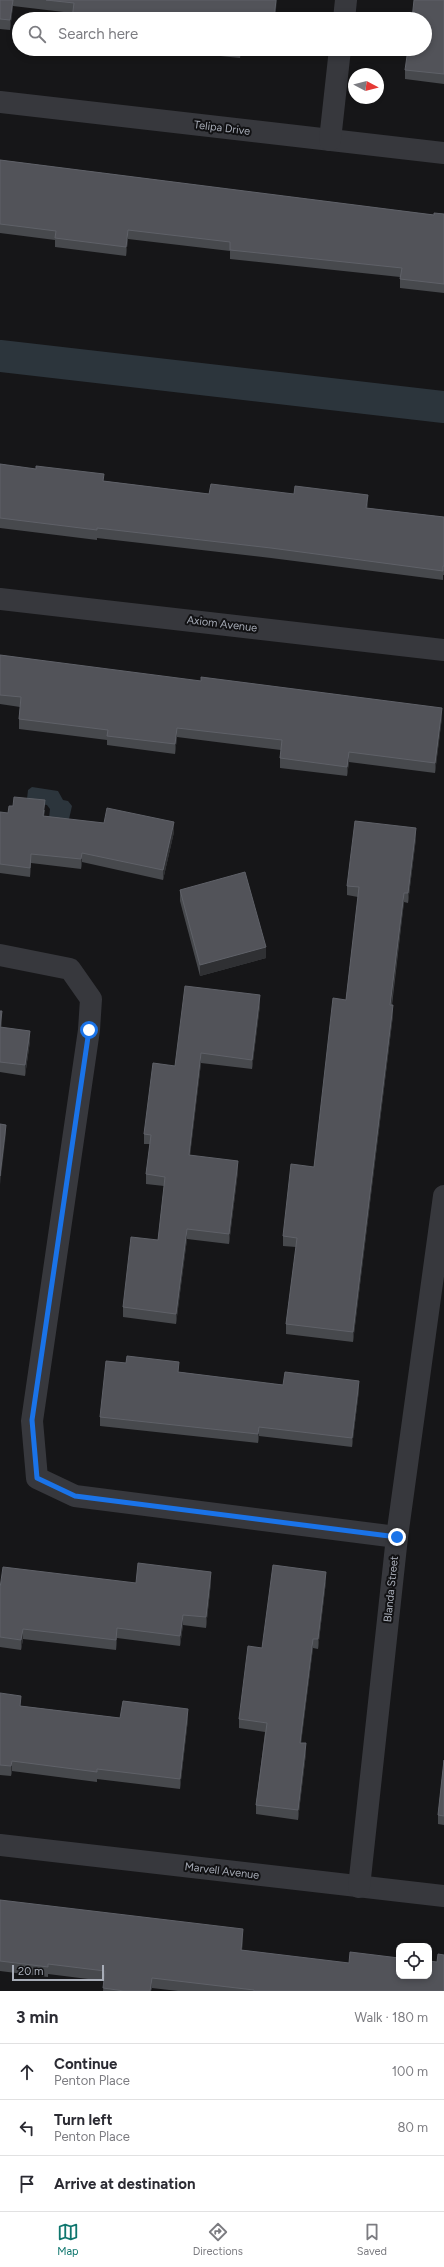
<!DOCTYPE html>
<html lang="en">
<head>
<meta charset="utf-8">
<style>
  body { margin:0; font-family:Figtree,sans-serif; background:#f2f2f3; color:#2b2b33 }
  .controls { position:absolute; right:12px; bottom:12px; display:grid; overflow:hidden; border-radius:8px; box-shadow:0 2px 6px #0003 }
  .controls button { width:36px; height:36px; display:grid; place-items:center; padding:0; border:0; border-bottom:1px solid #e1e1e2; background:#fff; color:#2b2b33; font:20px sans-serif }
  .compass { position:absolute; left:348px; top:68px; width:36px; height:36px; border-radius:50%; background:#fff; box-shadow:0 2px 6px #0003; rotate:97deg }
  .scale { position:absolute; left:12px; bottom:10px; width:92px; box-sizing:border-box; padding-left:4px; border:2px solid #a8adb8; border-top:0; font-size:11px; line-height:14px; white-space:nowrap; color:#a8adb8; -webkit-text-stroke:3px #111113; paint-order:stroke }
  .stop { position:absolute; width:12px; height:12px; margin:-9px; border:3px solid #1a73e8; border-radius:50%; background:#fff }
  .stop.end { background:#1a73e8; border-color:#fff; box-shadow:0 1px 4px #0008 }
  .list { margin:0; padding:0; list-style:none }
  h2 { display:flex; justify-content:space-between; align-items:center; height:52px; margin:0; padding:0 16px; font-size:17px }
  h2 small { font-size:13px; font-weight:400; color:#7c7c81 }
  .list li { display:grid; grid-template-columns:26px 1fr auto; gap:12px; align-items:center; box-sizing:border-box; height:56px; padding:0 16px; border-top:1px solid #e1e1e2 }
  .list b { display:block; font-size:15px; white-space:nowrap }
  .list p { margin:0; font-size:13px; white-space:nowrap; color:#7c7c81 }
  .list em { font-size:13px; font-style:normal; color:#7c7c81 }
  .icon { flex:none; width:22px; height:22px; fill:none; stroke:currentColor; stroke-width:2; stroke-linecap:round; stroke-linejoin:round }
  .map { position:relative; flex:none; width:444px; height:1991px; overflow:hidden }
  .search { position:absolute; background:#fff; box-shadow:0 2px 6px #0003; left:12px; right:12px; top:12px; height:44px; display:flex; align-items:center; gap:10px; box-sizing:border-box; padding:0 14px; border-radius:22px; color:#7c7c81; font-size:15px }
  .sheet { height:220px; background:#fff }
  nav { display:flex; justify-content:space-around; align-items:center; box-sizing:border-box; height:56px; border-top:1px solid #e1e1e2; background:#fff; font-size:11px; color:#7c7c81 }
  nav a { display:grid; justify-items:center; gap:2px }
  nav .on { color:#0f766e }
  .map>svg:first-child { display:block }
  .water { fill:#2c353c }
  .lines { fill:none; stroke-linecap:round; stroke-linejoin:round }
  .canal { stroke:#2c353c; stroke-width:32 }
  .minor { stroke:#37383d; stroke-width:22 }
  .wall { fill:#47494d }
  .shaded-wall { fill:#2f3033 }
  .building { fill:#525359; stroke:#5f6168 }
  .route { stroke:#1a73e8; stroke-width:5 }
  .labels { text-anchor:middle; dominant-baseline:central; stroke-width:4; stroke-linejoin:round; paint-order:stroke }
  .street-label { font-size:11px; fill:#a8adb8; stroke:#111113 }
</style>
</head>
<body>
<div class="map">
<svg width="444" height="1991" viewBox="0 0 444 1991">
  <rect width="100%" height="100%" fill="#161618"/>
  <polygon class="water" points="32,787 58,791 63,800 68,801 72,806 69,819 49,818 50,809 47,805 30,803 27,799 28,790"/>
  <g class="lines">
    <polyline class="canal" points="0,356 444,407"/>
    <g class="minor">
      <polyline points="344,19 346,0"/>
      <polyline points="0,102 444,153"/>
      <polyline points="330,140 340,49"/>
      <polyline points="0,599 444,650"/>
      <polyline points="0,955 70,969 91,999 89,1030 32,1421 37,1478 75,1496 397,1537"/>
      <polyline points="0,1845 444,1896"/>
      <polyline points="359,1887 397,1537 444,1196"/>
    </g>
  </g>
  <g class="wall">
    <polygon points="0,0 277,0 72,13 13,6 10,30 0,29"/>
    <polygon points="444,0 444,84 405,79 405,70"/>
    <polygon points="153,49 241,49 240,58"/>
    <polygon points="0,160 434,215 444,214 444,293 400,288 400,277 230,259 230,251 128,239 126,256 55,247 55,240 0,233"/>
    <polygon points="0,464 104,481 209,494 368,504 367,508 444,517 444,575 443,575 443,580 271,558 97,538 97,540 0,528"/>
    <polygon points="0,655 442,717 435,773 349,762 347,776 280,768 280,758 281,750 177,737 175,754 107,745 107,740 19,729 19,719 20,707 0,704"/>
    <polygon points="45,810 44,816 174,832 163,880 82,862 81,869 31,863 30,877 0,873 0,812 8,813"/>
    <polygon points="416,838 408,903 404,902 392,1005 393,1015 353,1342 286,1334 286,1324 296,1247 283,1246 283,1236 314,1167 346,1000 358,897 347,895 347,886"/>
    <polygon points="180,890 266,958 200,976 180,901"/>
    <polygon points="260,1005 252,1069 201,1063 190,1155 238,1171 229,1244 187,1239 176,1324 123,1317 123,1307 158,1240 164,1186 146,1184 146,1174 150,1144 144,1144 144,1134 175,1066"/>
    <polygon points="0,1011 2,1022 1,1027 30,1041 25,1076 0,1072"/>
    <polygon points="179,1372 283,1385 359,1390 352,1447 259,1436 258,1443 100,1426 100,1417"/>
    <polygon points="326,1581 318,1649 313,1648 301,1743 306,1753 298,1820 256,1814 256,1805 265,1732 239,1728 239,1719 262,1648"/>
    <polygon points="211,1582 206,1628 183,1625 180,1646 117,1638 116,1650 23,1639 21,1650 0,1647 0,1588 136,1583"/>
    <polygon points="0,1693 21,1706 120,1718 188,1719 180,1789 97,1779 97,1782 12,1771 11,1776 0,1775"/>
    <polygon points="444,1760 444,1825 438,1824 438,1815"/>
    <polygon points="0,1900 243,1939 242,1950 444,1991 178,1991 152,1988 151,1991 103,1991 104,1981 48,1974 48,1977 0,1971"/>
  </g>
  <g class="shaded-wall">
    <polygon points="13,0 13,6 10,30 10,20"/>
    <polygon points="276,0 277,0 275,19 274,19"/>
    <polygon points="240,49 241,49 240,58"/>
    <polygon points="128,230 128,239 126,256 126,247"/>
    <polygon points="368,495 368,504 366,517 366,508"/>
    <polygon points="442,708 442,717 435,773 435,763"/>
    <polygon points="177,728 177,737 175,754 175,744"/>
    <polygon points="349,752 349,762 347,776 347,767"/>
    <polygon points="174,822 174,832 163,880 163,870"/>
    <polygon points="416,828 416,838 408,903 408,893"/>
    <polygon points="82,853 82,862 81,869 81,859"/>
    <polygon points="31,854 31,863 30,877 30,868"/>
    <polygon points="404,893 404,902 390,1015 390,1005"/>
    <polygon points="266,947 266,958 200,976 200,965"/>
    <polygon points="260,995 260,1005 252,1069 252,1060"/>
    <polygon points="393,1005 393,1015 353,1342 353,1332"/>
    <polygon points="2,1011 2,1022 0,1037 0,1027"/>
    <polygon points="30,1031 30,1041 25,1076 25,1065"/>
    <polygon points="201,1053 201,1063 189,1165 189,1155"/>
    <polygon points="6,1125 6,1134 0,1185 0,1176"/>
    <polygon points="238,1161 238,1171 229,1244 229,1234"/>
    <polygon points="187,1229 187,1239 176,1324 176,1314"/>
    <polygon points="359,1381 359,1390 352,1447 352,1438"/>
    <polygon points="259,1427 259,1436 258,1443 258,1434"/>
    <polygon points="211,1572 211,1582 206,1628 206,1617"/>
    <polygon points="326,1572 326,1581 318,1649 318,1639"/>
    <polygon points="183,1615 183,1625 180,1646 180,1636"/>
    <polygon points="117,1628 117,1638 116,1650 116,1640"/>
    <polygon points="23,1629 23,1639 21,1650 21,1640"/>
    <polygon points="313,1639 313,1648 300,1752 300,1743"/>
    <polygon points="188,1709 188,1719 180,1789 180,1779"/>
    <polygon points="306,1743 306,1753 298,1820 298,1810"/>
    <polygon points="12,1761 12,1771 11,1776 11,1766"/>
    <polygon points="243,1929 243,1939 241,1960 241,1950"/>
    <polygon points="152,1978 151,1991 150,1991"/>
  </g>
  <g class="building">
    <polygon points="0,0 13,0 10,20 0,19"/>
    <polygon points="46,0 276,0 274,19 72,19 74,3"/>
    <polygon points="414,0 444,0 444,74 405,70 408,49 425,49 425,19 412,19"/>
    <polygon points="0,160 434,215 434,213 444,214 444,284 400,279 402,268 230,250 230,242 128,230 126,247 55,238 56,231 0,224"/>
    <polygon points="0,464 36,469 36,466 104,474 103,481 209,494 211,484 294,494 295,486 368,495 366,508 444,517 444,566 443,566 443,571 271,548 97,528 97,530 0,518"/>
    <polygon points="0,655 201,681 201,677 442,708 435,763 349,752 347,767 280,758 282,740 177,728 175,744 107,736 108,730 19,719 21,697 0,695"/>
    <polygon points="14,797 45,800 43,816 104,823 107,808 174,822 163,870 82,853 81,859 31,854 30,868 0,864 0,812 8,813 9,806 13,806"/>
    <polygon points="355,821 416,828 408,893 404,893 390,1005 393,1005 353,1332 286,1324 297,1238 283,1236 291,1164 314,1167 333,998 346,1000 359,887 347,886"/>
    <polygon points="245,872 266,947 200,965 180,890"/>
    <polygon points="185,986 260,995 252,1060 201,1053 189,1155 238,1161 229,1234 187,1229 176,1314 123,1307 131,1237 158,1240 165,1177 146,1174 151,1135 144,1134 153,1063 175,1066"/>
    <polygon points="0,1011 2,1011 0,1027 30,1031 25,1065 0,1062"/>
    <polygon points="0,1124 6,1125 0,1176"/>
    <polygon points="127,1356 179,1362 178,1372 283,1385 285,1372 359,1381 352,1438 259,1427 258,1434 100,1417 106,1361 126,1363"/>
    <polygon points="138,1563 211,1572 206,1617 183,1615 180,1636 117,1628 116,1640 23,1629 21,1640 0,1637 0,1588 3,1567 136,1583"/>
    <polygon points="273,1565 326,1572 318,1639 313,1639 300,1743 306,1743 298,1810 256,1805 267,1723 239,1719 248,1646 262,1648"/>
    <polygon points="0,1693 21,1696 20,1706 120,1718 123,1701 188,1709 180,1779 97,1769 97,1772 12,1761 11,1766 0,1765"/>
    <polygon points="444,1760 444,1816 438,1815"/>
    <polygon points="0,1900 243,1929 241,1950 349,1963 350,1952 399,1958 399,1976 429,1976 429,1961 437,1962 438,1954 444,1955 444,1991 254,1991 254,1990 152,1978 150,1991 124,1991 103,1988 105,1971 48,1964 48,1967 0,1961"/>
  </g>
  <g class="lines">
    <polyline class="route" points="89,1030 32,1420 37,1478 75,1496 397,1537"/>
  </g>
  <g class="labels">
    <g class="street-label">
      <text transform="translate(222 128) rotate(7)">Telipa Drive</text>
      <text transform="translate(222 624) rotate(7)">Axiom Avenue</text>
      <text transform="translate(391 1589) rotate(-84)">Blanda Street</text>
      <text transform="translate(222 1871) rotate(7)">Marvell Avenue</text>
    </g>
  </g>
</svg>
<div class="controls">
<button><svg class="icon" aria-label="locate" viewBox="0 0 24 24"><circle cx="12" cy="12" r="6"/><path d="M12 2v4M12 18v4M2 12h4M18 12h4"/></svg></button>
</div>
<svg class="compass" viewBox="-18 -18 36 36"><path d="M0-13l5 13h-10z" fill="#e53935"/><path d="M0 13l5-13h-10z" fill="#7c7c81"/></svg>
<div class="scale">20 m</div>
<div class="stop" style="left:89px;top:1030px"></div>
<div class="stop end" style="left:397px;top:1537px"></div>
<div class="search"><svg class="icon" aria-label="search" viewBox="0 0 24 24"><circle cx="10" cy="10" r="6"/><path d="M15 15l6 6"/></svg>Search here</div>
</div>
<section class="sheet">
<h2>3 min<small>Walk · 180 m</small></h2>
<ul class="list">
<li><svg class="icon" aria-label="ahead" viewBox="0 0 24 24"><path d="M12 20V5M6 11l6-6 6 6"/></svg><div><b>Continue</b><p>Penton Place</p></div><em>100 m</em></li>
<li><svg class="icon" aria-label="left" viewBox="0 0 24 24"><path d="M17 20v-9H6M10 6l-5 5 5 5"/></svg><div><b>Turn left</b><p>Penton Place</p></div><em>80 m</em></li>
<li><svg class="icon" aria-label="arrive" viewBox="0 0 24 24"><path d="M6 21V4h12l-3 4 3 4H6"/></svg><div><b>Arrive at destination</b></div></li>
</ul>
</section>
<nav>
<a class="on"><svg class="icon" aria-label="map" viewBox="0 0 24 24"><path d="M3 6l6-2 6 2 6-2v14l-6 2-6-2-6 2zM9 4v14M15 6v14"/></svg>Map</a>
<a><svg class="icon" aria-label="directions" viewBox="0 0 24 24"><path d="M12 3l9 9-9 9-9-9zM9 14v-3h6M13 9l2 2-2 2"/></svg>Directions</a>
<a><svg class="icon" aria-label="saved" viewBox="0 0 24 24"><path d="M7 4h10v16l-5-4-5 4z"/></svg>Saved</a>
</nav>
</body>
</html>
